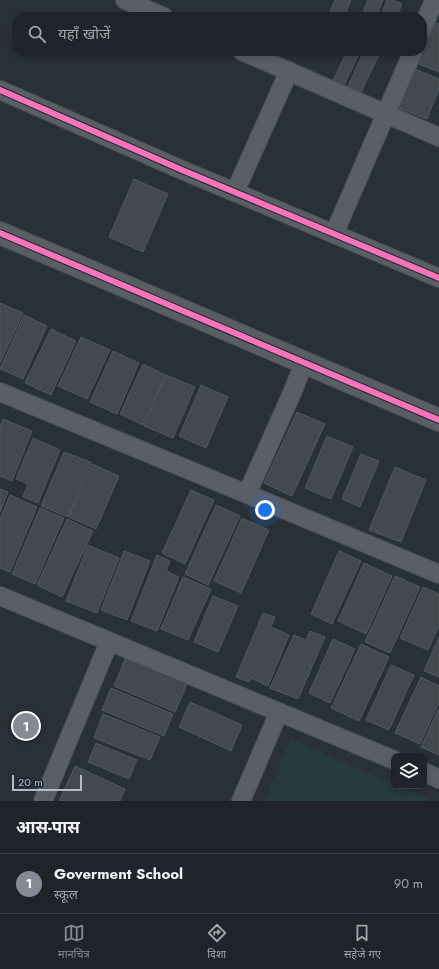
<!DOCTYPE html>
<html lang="hi">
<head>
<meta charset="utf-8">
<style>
  body { margin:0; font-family:Jost,"Noto Sans Devanagari",sans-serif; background:#2d3036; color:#f1f3f6 }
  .controls { position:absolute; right:12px; bottom:12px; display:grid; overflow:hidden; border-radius:8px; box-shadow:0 2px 6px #0003 }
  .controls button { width:36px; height:36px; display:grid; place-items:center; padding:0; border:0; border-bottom:1px solid #3d4147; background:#20242a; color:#f1f3f6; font:20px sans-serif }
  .scale { position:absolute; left:12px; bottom:10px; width:70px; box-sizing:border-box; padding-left:4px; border:2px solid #b4bcc9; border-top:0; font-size:11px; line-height:14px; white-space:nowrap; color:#b4bcc9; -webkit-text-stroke:3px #1d2633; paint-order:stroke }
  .you { position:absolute; left:265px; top:510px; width:14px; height:14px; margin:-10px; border:3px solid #fff; border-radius:50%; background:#1a73e8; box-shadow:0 0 0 6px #1a73e833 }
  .badge { display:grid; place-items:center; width:26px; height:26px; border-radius:50%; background:#848b96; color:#fff; font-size:13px; font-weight:700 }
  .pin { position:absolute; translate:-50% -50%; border:2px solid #fff; box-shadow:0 1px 4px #0006 }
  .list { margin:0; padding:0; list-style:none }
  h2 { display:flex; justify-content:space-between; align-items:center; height:52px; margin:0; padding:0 16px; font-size:17px }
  h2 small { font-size:13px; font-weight:400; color:#a2a4a8 }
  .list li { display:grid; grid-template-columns:26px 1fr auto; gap:12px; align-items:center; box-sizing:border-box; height:60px; padding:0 16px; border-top:1px solid #3d4147 }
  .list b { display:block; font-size:15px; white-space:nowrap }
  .list p { margin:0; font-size:13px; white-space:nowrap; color:#a2a4a8 }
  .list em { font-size:13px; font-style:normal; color:#a2a4a8 }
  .icon { flex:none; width:22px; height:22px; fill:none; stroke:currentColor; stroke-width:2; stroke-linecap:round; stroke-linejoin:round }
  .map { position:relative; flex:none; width:439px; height:801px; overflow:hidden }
  .search { position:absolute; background:#20242a; box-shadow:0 2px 6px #0003; left:12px; right:12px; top:12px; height:44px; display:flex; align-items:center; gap:10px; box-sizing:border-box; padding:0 14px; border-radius:16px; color:#a2a4a8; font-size:15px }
  .sheet { height:112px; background:#20242a }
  nav { display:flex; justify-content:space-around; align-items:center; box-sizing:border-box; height:56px; border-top:1px solid #3d4147; background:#20242a; font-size:11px; color:#a2a4a8 }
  nav a { display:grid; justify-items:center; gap:2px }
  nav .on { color:#848b96 }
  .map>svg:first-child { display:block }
  .green { fill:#273a3e }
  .building { fill:#444950; stroke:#52575f }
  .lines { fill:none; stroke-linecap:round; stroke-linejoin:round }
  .street-casing { stroke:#484c53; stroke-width:20 }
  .secondary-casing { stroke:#484c53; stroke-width:24 }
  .street { stroke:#5a5e66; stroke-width:18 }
  .secondary { stroke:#595d64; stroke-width:22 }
  .cycleway-casing { stroke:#1d2633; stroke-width:8 }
  .cycleway { stroke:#fb73b8; stroke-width:6 }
</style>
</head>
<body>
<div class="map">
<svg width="439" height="801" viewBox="0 0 439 801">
  <rect width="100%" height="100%" fill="#2a3038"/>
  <polygon class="green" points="291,739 394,784 394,786 400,786 429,799 428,801 264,801"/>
  <g class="building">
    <polygon points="335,0 351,0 344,17 328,17"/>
    <polygon points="368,0 383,0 376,17 361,17"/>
    <polygon points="387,0 392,0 402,4 397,17 380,17"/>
    <polygon points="433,21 439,24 439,72 416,63 420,51 422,51 422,47"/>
    <polygon points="347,51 360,51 342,90 331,85"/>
    <polygon points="364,51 372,51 379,55 361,92 348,86"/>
    <polygon points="415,69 439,79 439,89 427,119 399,108"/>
    <polygon points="134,179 168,194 143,252 109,237"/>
    <polygon points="0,303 23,313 0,363"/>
    <polygon points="24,315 47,326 23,379 0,369"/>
    <polygon points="51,329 76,341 51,395 25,383"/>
    <polygon points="81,337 110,350 87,399 58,386"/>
    <polygon points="113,351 139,363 117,414 90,402"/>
    <polygon points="143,364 165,375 143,425 120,414"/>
    <polygon points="166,375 195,387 173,438 144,426"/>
    <polygon points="201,385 228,397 206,448 179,436"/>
    <polygon points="297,412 325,424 292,496 264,483"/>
    <polygon points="3,419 32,431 12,481 0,476 0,426"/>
    <polygon points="327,436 353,447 331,499 305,488"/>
    <polygon points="33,438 60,450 38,503 23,497 28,484 16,479"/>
    <polygon points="64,452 91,462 68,517 41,506"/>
    <polygon points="361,454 379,461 360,507 342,499"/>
    <polygon points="92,464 119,476 96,529 69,517"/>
    <polygon points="395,467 426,480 401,542 369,530"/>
    <polygon points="0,489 8,492 0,512"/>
    <polygon points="191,490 214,500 185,564 162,553"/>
    <polygon points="10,495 37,507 10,572 0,568 0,519"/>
    <polygon points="216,505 240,516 208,585 185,574"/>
    <polygon points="40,508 64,518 35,584 12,574"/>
    <polygon points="242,518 269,530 241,593 214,581"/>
    <polygon points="67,519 93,531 62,597 37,585"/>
    <polygon points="88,545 119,558 97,613 66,601"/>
    <polygon points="124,551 150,561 127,620 101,610"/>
    <polygon points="339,551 361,561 332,624 311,614"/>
    <polygon points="157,555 170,561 166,571 179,577 157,631 131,621"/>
    <polygon points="364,563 392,576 366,634 338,621"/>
    <polygon points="395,576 420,587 390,653 365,642"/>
    <polygon points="183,577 211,589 188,640 161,629"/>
    <polygon points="423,587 439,594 439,626 428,650 400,638"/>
    <polygon points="213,596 238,606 218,652 194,642"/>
    <polygon points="263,613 275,617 271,627 289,635 268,686 251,678 249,682 236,677"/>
    <polygon points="310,631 325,637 298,699 270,688 294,635 306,640"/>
    <polygon points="439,637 439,677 424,671"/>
    <polygon points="333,639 355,649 330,703 309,693"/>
    <polygon points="361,644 389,657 359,721 331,708"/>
    <polygon points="126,657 188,682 175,712 114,686"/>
    <polygon points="391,665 414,675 389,730 366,720"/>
    <polygon points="421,677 439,686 439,702 420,744 395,733"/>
    <polygon points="111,688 173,714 164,736 102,710"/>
    <polygon points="190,702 242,725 231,751 179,727"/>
    <polygon points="439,708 439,755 421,747"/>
    <polygon points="103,714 160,737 150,760 94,738"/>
    <polygon points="96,743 137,760 129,779 88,762"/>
    <polygon points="75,766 125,789 120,801 59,801"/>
  </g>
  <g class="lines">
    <defs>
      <g id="street">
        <polyline points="125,0 164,17"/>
        <polyline points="422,29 433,3"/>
        <polyline points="242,51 439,137"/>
        <polyline points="0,90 182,170 439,278"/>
        <polyline points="235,192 289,71"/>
        <polyline points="334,234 413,51"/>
        <polyline points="0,392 247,494 439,574"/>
        <polyline points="247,494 292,393 304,363"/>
        <polyline points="0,596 394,760"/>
        <polyline points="424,772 439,779"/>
        <polyline points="43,801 109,642"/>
        <polyline points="241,801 279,712"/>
      </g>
      <polyline id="secondary" points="0,233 439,420"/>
    </defs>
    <use href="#street" class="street-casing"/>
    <use href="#secondary" class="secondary-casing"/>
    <use href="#street" class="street"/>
    <use href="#secondary" class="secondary"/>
    <defs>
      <g id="cycleway">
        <polyline points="0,90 182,170 439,278"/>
        <polyline points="0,233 439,420"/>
      </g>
    </defs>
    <use href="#cycleway" class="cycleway-casing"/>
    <use href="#cycleway" class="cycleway"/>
  </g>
</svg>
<div class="controls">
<button><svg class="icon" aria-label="layers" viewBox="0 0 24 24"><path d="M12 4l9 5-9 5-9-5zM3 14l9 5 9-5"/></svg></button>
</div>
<div class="scale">20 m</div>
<div class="you"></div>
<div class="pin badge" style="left:26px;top:726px">1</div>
<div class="search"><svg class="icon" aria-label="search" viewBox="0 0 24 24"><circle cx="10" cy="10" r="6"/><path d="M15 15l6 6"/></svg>यहाँ खोजें</div>
</div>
<section class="sheet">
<h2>आस-पास<small></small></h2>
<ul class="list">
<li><span class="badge">1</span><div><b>Goverment School</b><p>स्कूल</p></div><em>90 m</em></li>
</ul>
</section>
<nav>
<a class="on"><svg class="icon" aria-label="map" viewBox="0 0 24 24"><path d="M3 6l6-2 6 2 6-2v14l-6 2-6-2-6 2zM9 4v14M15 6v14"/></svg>मानचित्र</a>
<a><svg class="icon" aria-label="directions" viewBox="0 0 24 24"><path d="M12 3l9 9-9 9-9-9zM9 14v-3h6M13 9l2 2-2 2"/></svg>दिशा</a>
<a><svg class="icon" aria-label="saved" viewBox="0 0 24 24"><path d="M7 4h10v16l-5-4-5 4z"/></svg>सहेजे गए</a>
</nav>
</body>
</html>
